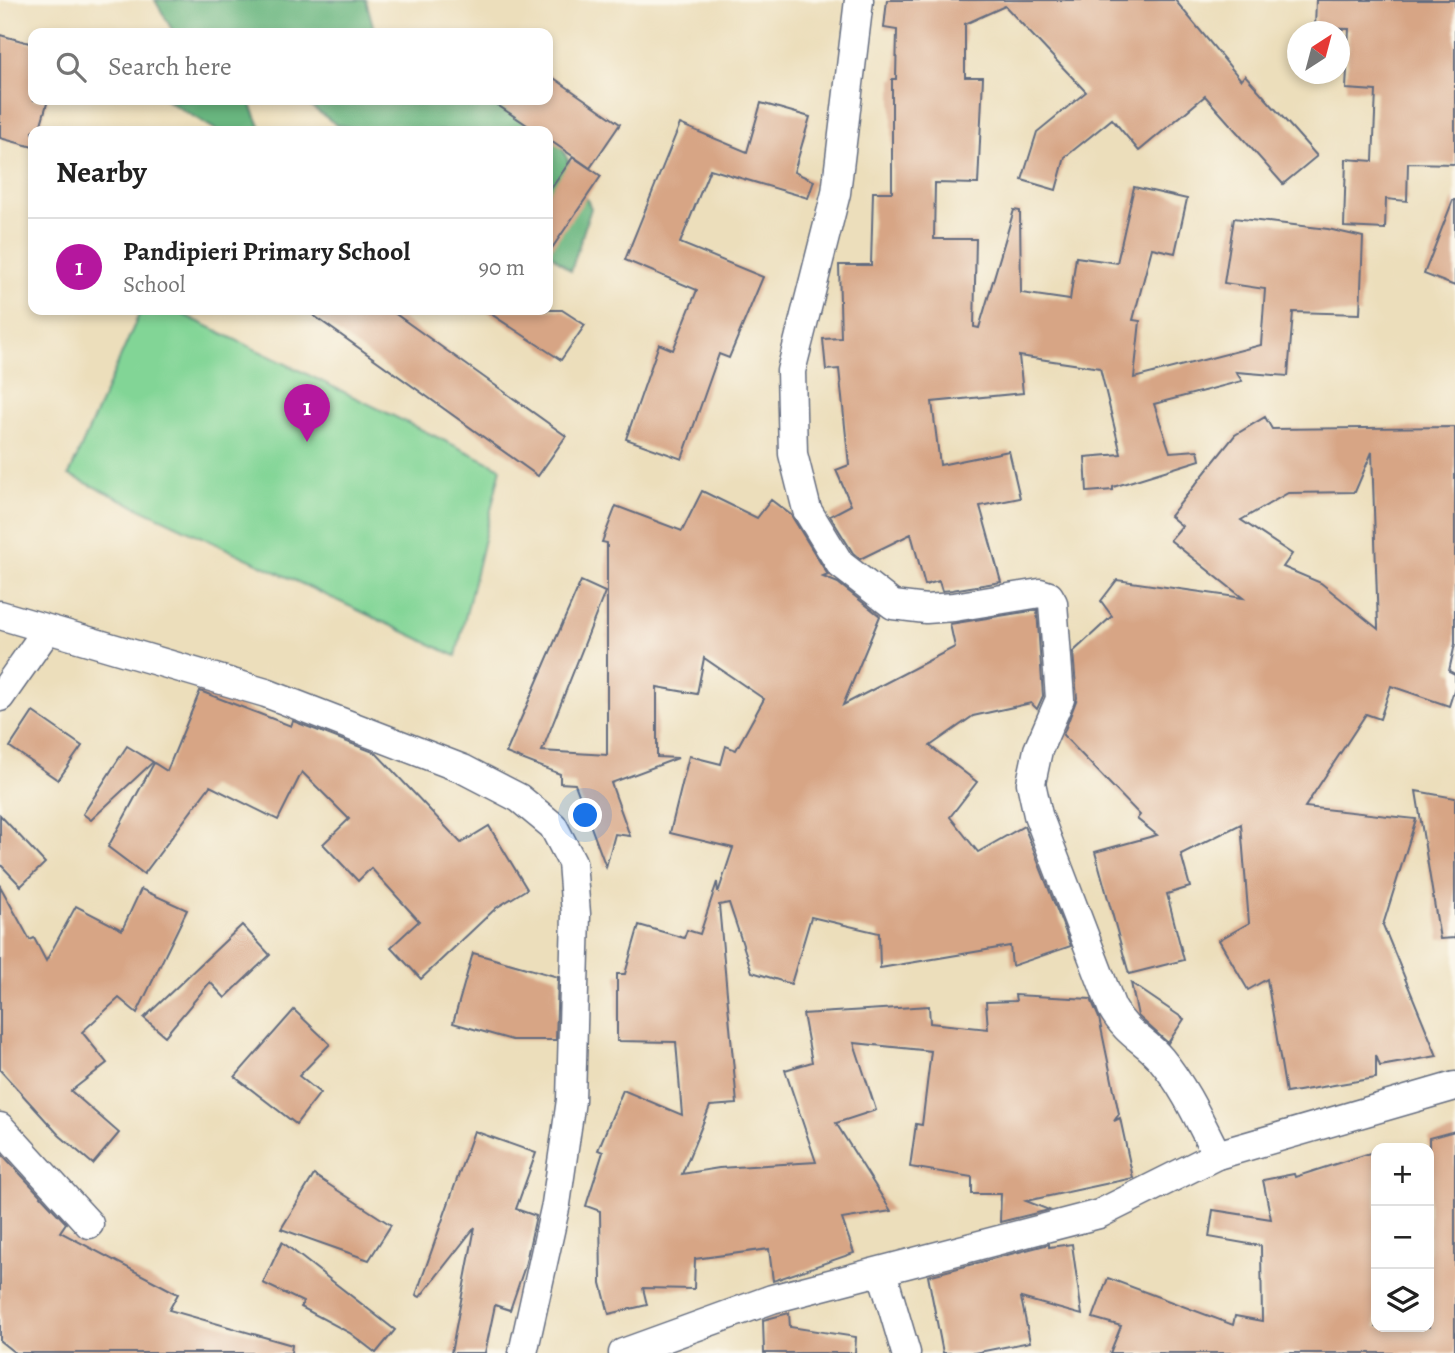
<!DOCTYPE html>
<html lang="en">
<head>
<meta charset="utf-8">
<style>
  body { margin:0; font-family:Alegreya,serif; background:#f6f6f6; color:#222 }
  .controls { position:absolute; right:21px; bottom:21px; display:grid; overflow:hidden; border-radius:14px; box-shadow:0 4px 10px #0003 }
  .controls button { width:63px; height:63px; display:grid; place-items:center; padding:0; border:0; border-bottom:2px solid #e0e0e0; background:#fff; color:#222; font:35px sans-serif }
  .compass { position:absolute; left:1287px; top:21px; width:63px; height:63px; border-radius:50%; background:#fff; box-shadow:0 4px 10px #0003; rotate:36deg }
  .you { position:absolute; left:586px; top:816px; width:24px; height:24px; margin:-18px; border:5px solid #fff; border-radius:50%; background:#1a73e8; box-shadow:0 0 0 10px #1a73e833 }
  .badge { display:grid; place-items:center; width:46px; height:46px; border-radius:50%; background:#b5179e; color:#fff; font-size:23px; font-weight:700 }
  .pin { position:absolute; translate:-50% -58px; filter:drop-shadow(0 2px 4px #0008) }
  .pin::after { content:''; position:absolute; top:37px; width:24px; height:21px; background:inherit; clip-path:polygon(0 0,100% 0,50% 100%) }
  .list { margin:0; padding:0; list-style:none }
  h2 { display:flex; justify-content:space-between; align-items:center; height:91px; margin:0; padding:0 28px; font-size:30px }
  h2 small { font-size:23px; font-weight:400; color:#767676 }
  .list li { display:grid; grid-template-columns:46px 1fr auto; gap:21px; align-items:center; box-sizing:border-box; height:98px; padding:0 28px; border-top:2px solid #e0e0e0 }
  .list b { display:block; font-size:26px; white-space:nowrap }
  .list p { margin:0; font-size:23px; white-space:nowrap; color:#767676 }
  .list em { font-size:23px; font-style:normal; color:#767676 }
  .icon { flex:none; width:38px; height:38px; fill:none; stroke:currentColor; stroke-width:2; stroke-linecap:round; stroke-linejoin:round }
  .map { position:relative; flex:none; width:1455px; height:1353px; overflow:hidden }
  .search { position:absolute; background:#fff; box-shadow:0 4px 10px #0003; left:28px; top:28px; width:525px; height:77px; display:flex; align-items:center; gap:18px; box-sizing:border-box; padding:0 24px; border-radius:14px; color:#767676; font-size:26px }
  .panel { position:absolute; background:#fff; box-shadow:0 4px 10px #0003; left:28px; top:126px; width:525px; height:189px; border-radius:14px }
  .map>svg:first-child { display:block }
  .green { fill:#82d596; stroke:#4e827a; stroke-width:2 }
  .forest { fill:#69b67f; stroke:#42726e; stroke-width:2 }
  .building { fill:#d7a585; fill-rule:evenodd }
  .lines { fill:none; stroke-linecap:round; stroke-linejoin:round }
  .minor-casing { stroke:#646c7f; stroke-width:31 }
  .minor { stroke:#fff; stroke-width:28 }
</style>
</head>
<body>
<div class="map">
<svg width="1455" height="1353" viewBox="0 0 1455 1353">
  <rect width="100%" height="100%" fill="#fbf7ec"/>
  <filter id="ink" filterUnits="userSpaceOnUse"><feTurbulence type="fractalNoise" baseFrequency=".0143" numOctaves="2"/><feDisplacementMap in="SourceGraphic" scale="14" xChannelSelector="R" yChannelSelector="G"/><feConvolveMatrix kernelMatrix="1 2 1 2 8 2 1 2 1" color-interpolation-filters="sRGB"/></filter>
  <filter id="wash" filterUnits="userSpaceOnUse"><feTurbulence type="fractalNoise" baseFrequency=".00686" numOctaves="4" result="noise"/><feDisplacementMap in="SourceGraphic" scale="28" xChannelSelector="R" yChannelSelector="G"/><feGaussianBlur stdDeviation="1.57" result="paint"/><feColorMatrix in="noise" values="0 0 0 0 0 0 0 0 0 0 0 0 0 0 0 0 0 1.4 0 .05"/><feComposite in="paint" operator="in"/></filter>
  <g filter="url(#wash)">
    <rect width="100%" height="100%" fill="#ecdebb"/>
    <polygon class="green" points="141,310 174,310 501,468 456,656 69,475"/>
    <g class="forest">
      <polygon points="155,0 366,0 375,33 174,33"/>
      <polygon points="166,100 249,100 262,131 218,131"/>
      <polygon points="302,100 514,100 545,131 369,131 337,125"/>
      <polygon points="548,134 562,148 591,208 571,271 548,252"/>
    </g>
    <g id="blocks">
      <g class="building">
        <polygon points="887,0 1175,0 1241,80 1245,75 1317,156 1283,184 1205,96 1139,151 1112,119 1065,157 1056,190 1022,180 1037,132 1086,92 1005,6 965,24 965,77 983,77 978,184 935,183 934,239 976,239 974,327 979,328 1014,210 1020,211 1021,293 1070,300 1076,257 1117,263 1134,187 1187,199 1175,253 1152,248 1133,320 1140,321 1134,378 1261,345 1265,289 1224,283 1234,218 1328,229 1363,237 1360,314 1293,312 1288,376 1236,372 1242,381 1154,404 1170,452 1198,450 1200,460 1113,487 1113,490 1087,492 1085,457 1121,454 1100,368 1019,356 1023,393 932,402 940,465 1009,451 1020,498 980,506 1001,582 952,590 942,591 939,581 925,585 911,534 860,559 853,553 830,516 851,505 836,470 849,465 839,369 826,370 823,339 841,338 839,265 871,265 873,192 892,192 892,79 896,79 897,30 884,28"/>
        <polygon points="1316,0 1455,0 1455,164 1408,163 1407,201 1386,199 1385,229 1344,227 1346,159 1373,161 1376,91 1346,89 1349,29 1315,28"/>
        <polygon points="0,35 33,44 33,100 48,100 39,131 33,131 33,147 0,138"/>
        <polygon points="548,74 620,124 590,168 548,139 548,131 536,131 490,100 548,100"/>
        <polygon points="761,103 810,117 794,172 814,181 808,198 710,169 680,243 763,277 729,358 719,354 682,459 626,439 659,344 673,350 697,290 625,260 680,124 747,152"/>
        <polygon points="573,157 601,176 548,254 548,193"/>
        <polygon points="1453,200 1455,200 1455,286 1424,274"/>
        <polygon points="306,310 390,310 566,436 538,476"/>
        <polygon points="485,310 562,310 585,325 561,360"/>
        <path d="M1265 417 1272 429 1455 427V644L1449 671 1455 674V687L1449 706 1391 686 1380 719 1366 714 1305 807 1416 819 1383 925 1437 1056 1380 1066 1376 1055V1078L1286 1093 1267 979 1248 990 1219 940 1249 923 1241 824 1181 854 1190 887 1167 894 1184 960 1129 974 1095 852 1157 835 1137 819 1140 815 1063 735 1077 698 1073 652 1112 616 1101 601 1117 580 1243 598 1170 540 1182 526 1170 516 1235 435ZM1372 452 1378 626V629L1321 583 1283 567 1292 554 1241 520 1288 493 1355 492Z"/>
        <polygon points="702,491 757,518 771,500 791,515 828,575 823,577 838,583 880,616 843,705 955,647 950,624 1037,610 1043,696 1037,709 1031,703 973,716 930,746 977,782 950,817 978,852 1024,826 1071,946 1012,966 1010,946 880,968 879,933 811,917 791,984 752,972 729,903 719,905 737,1104 710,1106 682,1174 719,1168 816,1162 785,1070 812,1062 803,1014 929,1006 930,1023 988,1029 986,1002 1016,1001 1015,995 1091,999 1099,1018 1119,1114 1114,1121 1120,1118 1133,1178 1026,1201 1049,1210 1000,1222 1001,1194 972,1194 972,1177 910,1167 916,1124 922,1125 931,1051 854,1043 876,1110 836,1123 891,1211 842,1219 854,1253 773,1281 769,1249 695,1259 694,1289 643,1288 647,1305 609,1314 601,1283 600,1211 586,1206 603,1152 598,1150 623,1090 682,1115 676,1042 617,1041 617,974 625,974 639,925 684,938 687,930 700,934 717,882 718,893 733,848 670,833 689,756 721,764 726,746 736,750 764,699 704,658 697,694 657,687 657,757 678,758 611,783 630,836 615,834 606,867 575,784 560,783 560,774 506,753 581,581 605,592 542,751 607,755 607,543 602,542 616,506 682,531"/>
        <polygon points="200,691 291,726 293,721 376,753 461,843 489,826 527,889 496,908 421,979 391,947 419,921 371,868 358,881 323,844 349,819 302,772 278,820 210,786 144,874 108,847 154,763 167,771"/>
        <polygon points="33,712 82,746 58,780 10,747"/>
        <polygon points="127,746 153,762 91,820 83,814"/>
        <polygon points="1416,791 1455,798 1455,938 1440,939"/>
        <polygon points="0,815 45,863 21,886 0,864"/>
        <polygon points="0,886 30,940 34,938 46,961 76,906 122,930 141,889 187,910 137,1013 119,998 82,1032 107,1063 71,1091 119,1133 93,1164 59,1135 0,1070"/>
        <polygon points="242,925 270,955 225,998 210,982 165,1036 144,1018"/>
        <polygon points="473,953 558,977 556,1040 512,1040 453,1023"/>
        <polygon points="1131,983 1184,1019 1168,1043 1138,1016"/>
        <polygon points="294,1010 330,1044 299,1076 320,1093 296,1124 235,1077"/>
        <polygon points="474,1131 536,1153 516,1209 536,1216 525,1266 510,1310 495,1305 485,1353 451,1353 475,1227 420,1297 416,1295"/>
        <polygon points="1455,1131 1455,1353 1110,1353 1121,1326 1093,1318 1108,1278 1233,1325 1235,1316 1262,1321 1261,1246 1209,1237 1213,1210 1271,1219 1263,1180 1294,1174 1295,1177 1376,1151 1376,1327 1429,1327 1429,1138"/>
        <polygon points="0,1152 66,1223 60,1232 178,1294 169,1310 292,1345 291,1353 15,1353 0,1341"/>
        <polygon points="314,1175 391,1225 369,1260 281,1229"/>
        <polygon points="282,1242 395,1330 376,1353 350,1333 301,1307 303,1302 263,1283"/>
        <polygon points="1049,1244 1049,1247 1072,1244 1082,1315 1021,1298 1030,1342 974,1353 943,1353 928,1276"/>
        <polygon points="789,1313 790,1327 856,1337 855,1353 764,1353 763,1320"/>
      </g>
    </g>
  </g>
  <g filter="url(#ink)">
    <use href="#blocks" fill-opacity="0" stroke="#646c7f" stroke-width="2"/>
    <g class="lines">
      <defs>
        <g id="minor">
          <path d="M859 0 836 193 791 371 793 454 807 510 840 564 893 605 926 609 954 607 1040 593 1049 596 1053 603 1060 699 1038 750 1031 783 1038 815 1112 1008C1128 1036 1143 1038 1161 1059 1185 1088 1200 1122 1217 1155"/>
          <polyline points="0,615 266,693 463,769 519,798 553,826 572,862 576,914 571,1100 556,1204 523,1353"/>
          <polyline points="0,697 47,630"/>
          <polyline points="0,1127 89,1224"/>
          <polyline points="882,1272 906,1353"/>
          <polyline points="623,1353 772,1299 1099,1214 1217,1155 1455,1086"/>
        </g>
      </defs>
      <use href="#minor" class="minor-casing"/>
      <use href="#minor" class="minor"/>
    </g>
  </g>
</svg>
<div class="controls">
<button>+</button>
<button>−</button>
<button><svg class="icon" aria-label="layers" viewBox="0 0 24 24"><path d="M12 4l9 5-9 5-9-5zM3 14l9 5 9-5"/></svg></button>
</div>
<svg class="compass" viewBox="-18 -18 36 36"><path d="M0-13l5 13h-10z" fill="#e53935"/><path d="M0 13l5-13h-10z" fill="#767676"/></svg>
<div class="you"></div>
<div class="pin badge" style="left:307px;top:442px">1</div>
<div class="search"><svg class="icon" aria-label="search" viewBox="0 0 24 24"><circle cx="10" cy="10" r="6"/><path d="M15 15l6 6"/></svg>Search here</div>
<section class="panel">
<h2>Nearby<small></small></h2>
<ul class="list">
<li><span class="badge">1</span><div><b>Pandipieri Primary School</b><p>School</p></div><em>90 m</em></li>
</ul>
</section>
</div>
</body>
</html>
